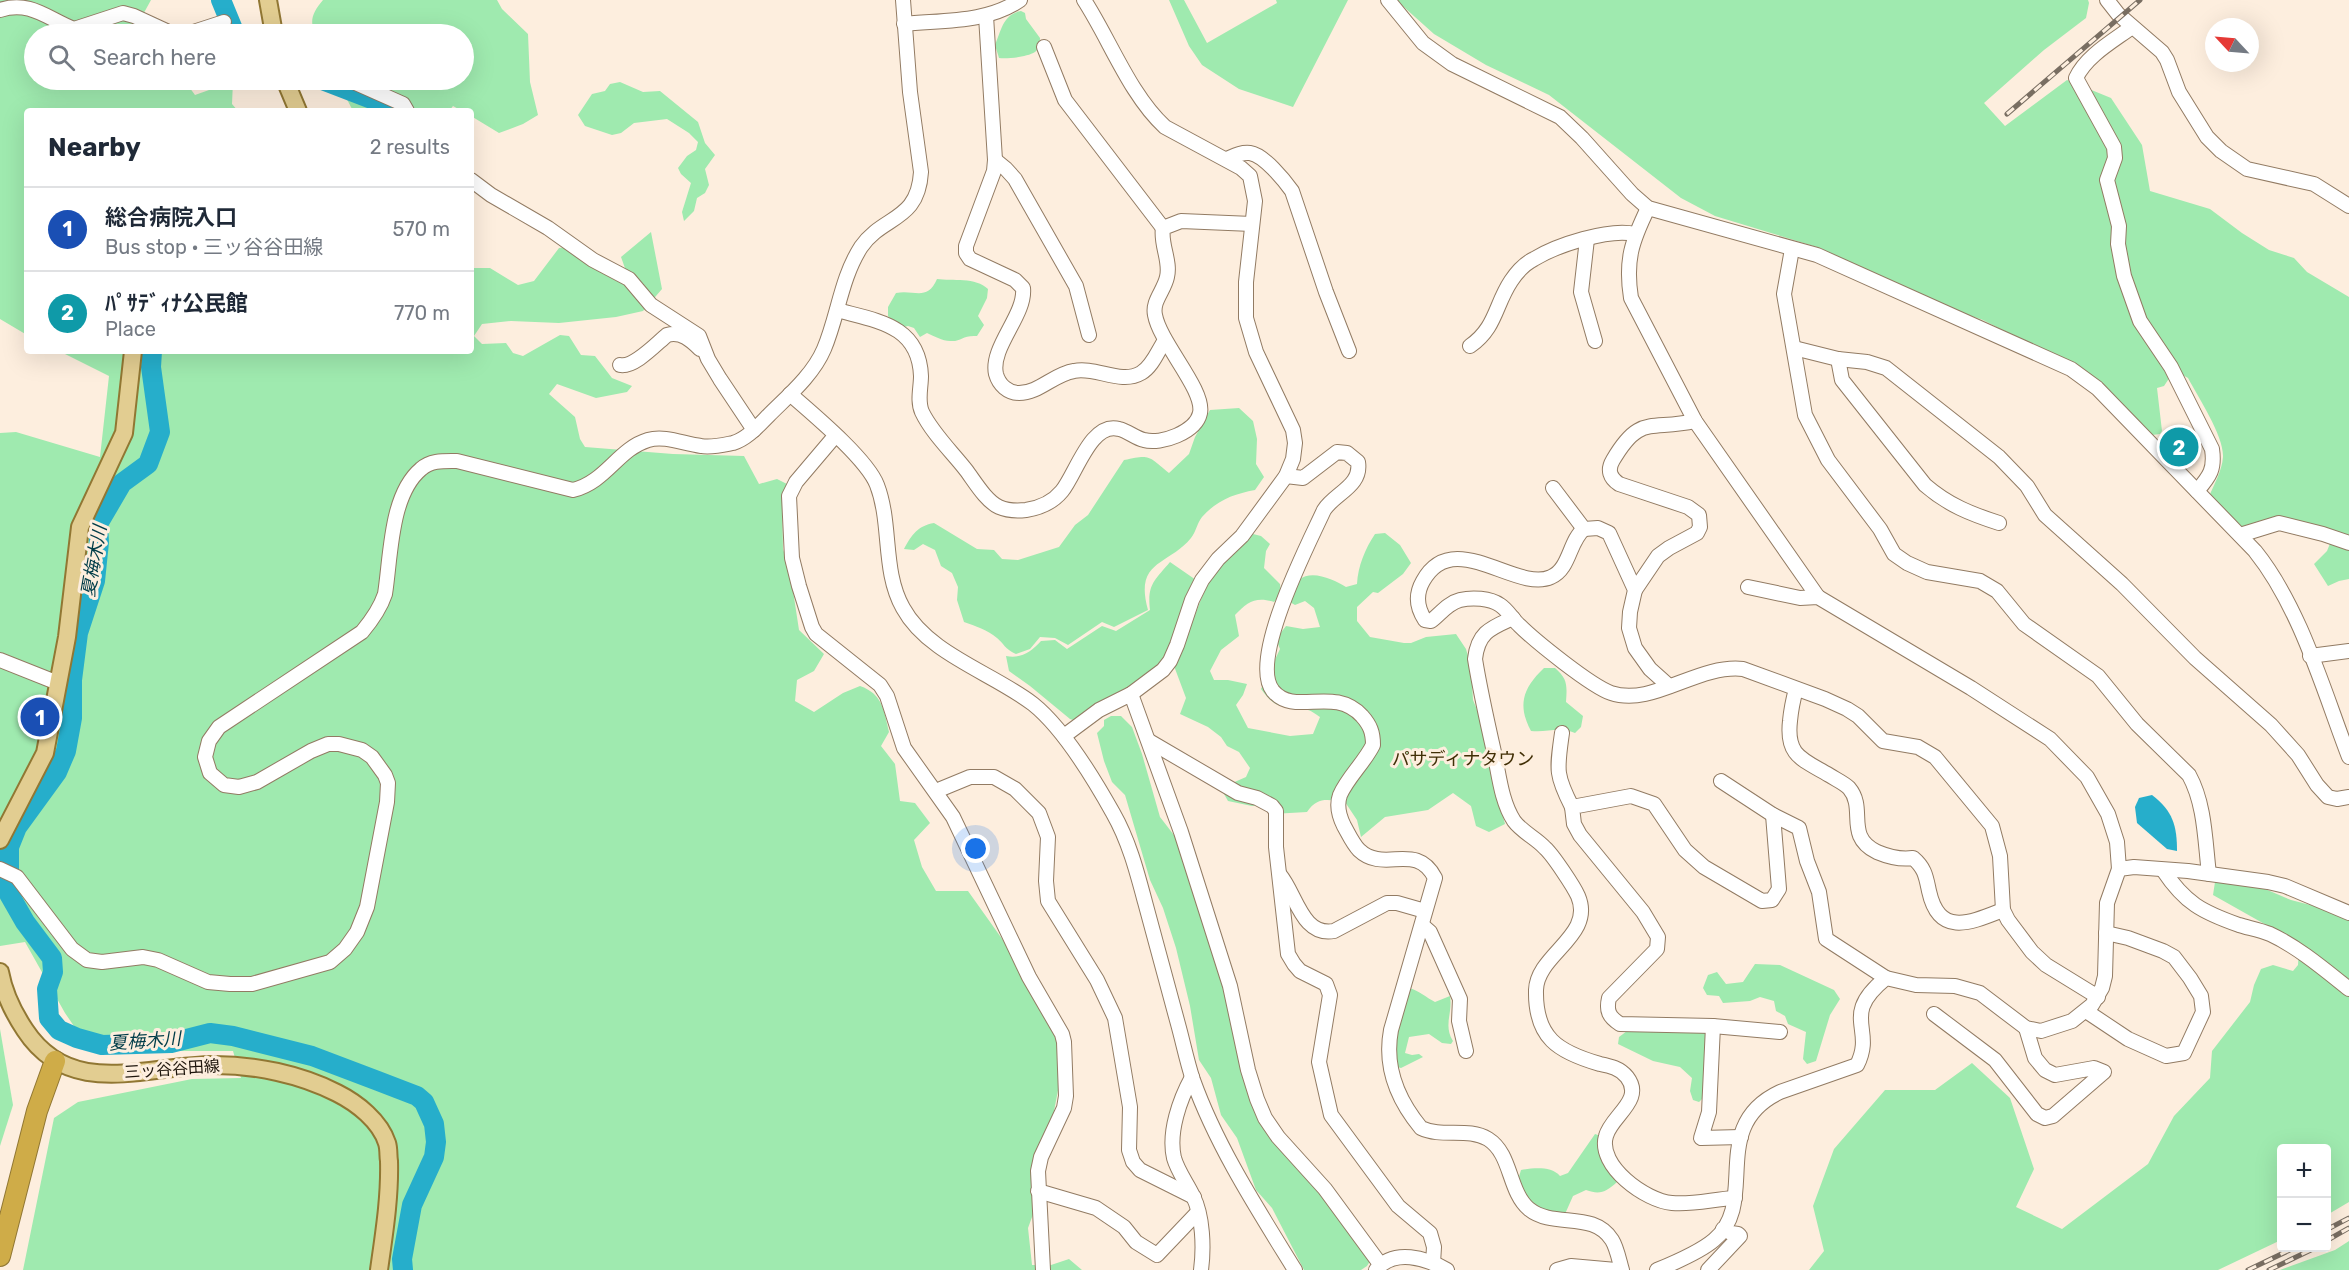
<!DOCTYPE html>
<html lang="en">
<head>
<meta charset="utf-8">
<style>
  body { margin:0; font-family:Rubik,"Noto Sans JP",sans-serif; background:#f2f2f3; color:#1f2937 }
  .controls { position:absolute; right:18px; bottom:18px; display:grid; overflow:hidden; border-radius:6px; box-shadow:0 6px 24px #0002 }
  .controls button { width:54px; height:54px; display:grid; place-items:center; padding:0; border:0; border-bottom:2px solid #e0e1e3; background:#fff; color:#1f2937; font:30px sans-serif }
  .compass { position:absolute; left:2205px; top:18px; width:54px; height:54px; border-radius:50%; background:#fff; box-shadow:0 6px 24px #0002; rotate:296deg }
  .you { position:absolute; left:976px; top:849px; width:21px; height:21px; margin:-15px; border:4px solid #fff; border-radius:50%; background:#1a73e8; box-shadow:0 0 0 9px #1a73e833 }
  .badge { display:grid; place-items:center; width:39px; height:39px; border-radius:50%; background:#1a73e8; color:#fff; font-size:20px; font-weight:700 }
  .pin { position:absolute; translate:-50% -50%; border:3px solid #fff; box-shadow:0 2px 6px #0006 }
  .list { margin:0; padding:0; list-style:none }
  h2 { display:flex; justify-content:space-between; align-items:center; height:78px; margin:0; padding:0 24px; font-size:26px }
  h2 small { font-size:20px; font-weight:400; color:#747a83 }
  .list li { display:grid; grid-template-columns:39px 1fr auto; gap:18px; align-items:center; box-sizing:border-box; height:84px; padding:0 24px; border-top:2px solid #e0e1e3 }
  .list b { display:block; font-size:22px; white-space:nowrap }
  .list p { margin:0; font-size:20px; white-space:nowrap; color:#747a83 }
  .list em { font-size:20px; font-style:normal; color:#747a83 }
  .icon { flex:none; width:33px; height:33px; fill:none; stroke:currentColor; stroke-width:2; stroke-linecap:round; stroke-linejoin:round }
  .map { position:relative; flex:none; width:2349px; height:1270px; overflow:hidden }
  .search { position:absolute; background:#fff; box-shadow:0 6px 24px #0002; left:24px; top:24px; width:450px; height:66px; display:flex; align-items:center; gap:15px; box-sizing:border-box; padding:0 21px; border-radius:33px; color:#747a83; font-size:22px }
  .panel { position:absolute; background:#fff; box-shadow:0 6px 24px #0002; left:24px; top:108px; width:450px; height:246px; border-radius:6px }
  .map>svg:first-child { display:block }
  .green { fill:#9feaaf }
  .water { fill:#26aecb }
  .lines { fill:none; stroke-linecap:round; stroke-linejoin:round }
  .river { stroke:#26aecb; stroke-width:20 }
  .minor-casing { stroke:#927b63; stroke-width:16 }
  .major-casing { stroke:#917733; stroke-width:20 }
  .highway-casing { stroke:#917733; stroke-width:22 }
  .minor { stroke:#fff; stroke-width:14 }
  .major { stroke:#e2cd91; stroke-width:16 }
  .highway { stroke:#cfac48; stroke-width:20 }
  .rail-casing { stroke:#796e62; stroke-width:5 }
  .rail { stroke:#fdeede; stroke-width:3; stroke-dasharray:9; stroke-linecap:butt }
  .labels { text-anchor:middle; dominant-baseline:central; stroke-width:6; stroke-linejoin:round; paint-order:stroke }
  .street-label { font-size:16px; fill:#1d140b; stroke:#fdeede }
  .water-label { font-size:18px; font-style:italic; fill:#003c48; stroke:#fdeede }
  .neighbourhood-label { font-size:18px; fill:#412f06; stroke:#fdeede }
</style>
</head>
<body>
<div class="map">
<svg width="2349" height="1270" viewBox="0 0 2349 1270">
  <rect width="100%" height="100%" fill="#fdeede"/>
  <g class="green">
    <polygon points="0,0 151,0 135,29 144,34 34,34 34,80 184,80 195,95 209,90 219,80 233,81 232,104 238,111 27,111 27,335 0,319"/>
    <path d="M323 0H497L502 9 528 34 530 82 538 115 523 124 499 133 471 116V111H462L453 106 449 111H353L337 80H464V34H315C309 20 313 12 323 0Z"/>
    <polygon points="1169,0 1184,0 1207,43 1277,3 1276,0 1348,0 1293,107 1239,89 1202,65 1189,46"/>
    <path d="M1396 0H2088L2089 3 2086 18 2044 50 1984 103 2005 126 2067 80 2111 98 2142 145 2150 191 2210 209 2242 233 2269 250 2294 258 2307 272 2349 297V579L2339 581 2328 586 2314 564 2327 551 2331 541 2288 522 2242 532 2209 497C2214 484 2222 471 2223 457 2224 436 2198 397 2188 378L2181 374 2170 377 2164 386 2157 388 2162 431 2160 434 2152 435 2139 426 2083 372 1983 320 1936 304 1820 248 1715 216 1681 198 1549 95 1486 65 1434 34Z"/>
    <path d="M1021 11 1025 13 1026 19 1040 38C1040 42 1039 49 1035 52 1027 57 1008 59 999 58L995 45C1001 31 1003 14 1021 11Z"/>
    <polygon points="620,82 643,92 660,91 698,122 705,143 715,155 705,169 709,185 705,193 697,198 694,211 684,221 682,212 691,183 681,174 678,168 687,156 696,150 698,142 689,133 667,119 634,123 621,133 612,135 585,126 578,115 592,94 605,91 610,84"/>
    <path d="M651 232 662 289 643 311 616 317 559 323 511 321 482 324 474 336 482 344 506 343 513 353 523 356 560 335 569 336 581 355 595 356 612 378 632 386 627 392 596 398 557 384 549 394 575 417 580 439 585 447 673 454 744 456 759 484 777 479 787 484 782 501 783 549 790 571 799 630 824 654 814 671 797 680 795 701 814 712 843 693 860 686C883 694 884 711 889 732L881 746 895 764 900 801 915 803 930 823 914 840 922 867 936 891H968L1005 943 1060 1039 1061 1075 1035 1209 1028 1228 1032 1265H1051L1069 1259 1082 1270H23L54 1118 78 1102 192 1079 241 1078 233 1051H91L65 1013 25 942 0 946V433L16 432 100 457 109 376 59 351H471V268H490L518 285 534 281 559 248 567 247 616 281 626 271 621 257Z"/>
    <path d="M937 279C952 281 976 277 988 289L987 298 978 316 984 325 977 336C963 335 962 341 952 341 944 342 934 336 927 333L920 337 914 328 908 326 904 327 893 322 888 316V307L896 293C914 289 927 302 937 279Z"/>
    <path d="M1239 408 1253 421 1257 439 1256 464 1264 477 1255 490C1234 494 1217 500 1202 517 1197 523 1196 532 1191 538 1168 566 1134 560 1148 610L1114 627 1102 622 1068 645 1055 638 1040 637 1030 649 1016 654C1004 648 1005 645 997 638 988 630 975 626 964 622L957 600 958 587 952 573 941 566 935 550 923 544 914 550 904 549C912 534 918 526 934 523L977 549 994 550 1002 559 1018 560 1059 547 1075 525 1088 515 1124 460C1151 454 1148 456 1169 473L1189 454 1195 437 1210 410Z"/>
    <path d="M1385 533 1400 545 1411 563 1403 574 1378 593 1373 592 1357 607V621L1370 637 1404 643H1411L1426 637 1456 634 1466 649 1471 666 1473 700 1486 732 1489 763 1505 824 1489 832 1476 826 1471 806 1453 793 1428 810 1385 817 1361 837 1357 820 1345 802C1328 800 1318 796 1307 812L1272 814 1262 805 1252 806 1228 801 1224 794 1230 784 1246 777 1250 768 1239 752 1227 746 1221 737 1208 727 1180 714 1186 698 1174 666C1189 639 1195 607 1211 579 1218 567 1242 545 1253 534L1261 536 1270 544 1266 551 1264 568 1280 584 1281 594 1274 602C1256 596 1247 602 1235 615L1239 636 1221 650 1210 671 1214 680H1228L1247 684 1243 695 1236 705 1248 728 1290 736 1313 734 1320 717C1317 715 1312 711 1308 710 1284 702 1280 715 1261 689L1280 649 1276 639 1286 626 1303 629 1320 627 1314 608 1305 601 1295 605 1288 601C1291 595 1294 584 1299 580 1312 569 1334 580 1346 587L1357 584C1358 566 1365 549 1375 534Z"/>
    <path d="M1170 562 1196 580 1165 659 1133 684 1076 721 1070 719 1030 686 1009 671 1006 656C1021 659 1031 652 1041 641L1055 640 1067 649 1102 626 1116 631 1150 610C1147 585 1154 581 1170 562Z"/>
    <path d="M1544 668H1555C1568 679 1567 686 1566 702L1583 716 1581 727 1575 733C1559 726 1547 733 1531 731 1517 705 1523 688 1544 668Z"/>
    <polygon points="1111,716 1121,716 1132,727 1142,754 1160,817 1177,839 1184,854 1212,953 1229,1002 1242,1071 1257,1118 1275,1143 1323,1196 1372,1258 1367,1266 1361,1270 1304,1270 1272,1208 1256,1190 1237,1138 1221,1115 1211,1078 1199,1060 1190,1006 1176,948 1163,908 1150,880 1125,795 1112,782 1104,761 1097,733 1104,726 1104,720"/>
    <polygon points="2223,881 2235,885 2258,886 2291,900 2349,915 2349,1202 2327,1215 2326,1148 2282,1148 2281,1240 2218,1270 1809,1270 1824,1251 1813,1206 1834,1149 1885,1090 1935,1090 1972,1063 2010,1098 2034,1169 2016,1207 2062,1229 2148,1164 2174,1116 2210,1078 2212,1051 2250,1002 2254,985 2261,969 2273,965 2293,971 2298,965 2299,949 2268,926 2213,895 2215,882"/>
    <polygon points="1755,964 1780,965 1834,990 1840,999 1830,1015 1816,1061 1807,1064 1803,1059 1806,1032 1788,1024 1785,1016 1776,1011 1774,1001 1760,997 1750,1001 1723,1003 1719,996 1707,995 1703,988 1708,975 1717,972 1726,984 1743,982"/>
    <path d="M1409 988C1418 990 1427 998 1435 1002L1450 996C1453 1013 1443 1025 1453 1041L1451 1044 1442 1043 1429 1034 1409 1037 1405 1053 1412 1055 1419 1054 1423 1057 1401 1068 1393 1066 1391 1048Z"/>
    <polygon points="0,1029 13,1105 0,1146"/>
    <polygon points="1701,1029 1707,1034 1706,1095 1699,1102 1693,1100 1690,1091 1692,1078 1680,1067 1653,1061 1618,1044 1619,1037 1627,1031 1674,1032"/>
    <path d="M1595 1134 1598 1135 1616 1173 1617 1182C1606 1192 1600 1195 1586 1190L1573 1196 1565 1214H1543L1529 1201 1518 1180 1521 1170C1534 1168 1551 1166 1560 1176L1568 1173Z"/>
    <polygon points="2349,1241 2349,1270 2280,1270 2335,1250"/>
  </g>
  <path class="water" d="M2152 795C2173 811 2177 826 2177 851L2167 849 2137 823 2135 807 2139 798Z"/>
  <g class="lines">
    <g class="river">
      <polyline points="221,0 235,34"/>
      <polyline points="322,80 374,100 393,111"/>
      <polyline points="152,351 151,367 160,432 148,464 122,483 98,524 99,542 95,581 78,633 72,680 72,718 66,751 57,772 17,827 9,847 9,894 25,922 52,958 53,972 47,989 49,1018 59,1030 77,1038 102,1045 171,1043 210,1033 233,1036 312,1056 378,1081 417,1096 424,1102 434,1124 436,1142 434,1157 412,1205 402,1259 403,1270"/>
    </g>
    <defs>
      <g id="minor">
        <path d="M1388 0 1423 43 1452 64 1560 117 1582 138 1632 194 1648 208 1817 255 2071 369 2097 388 2255 551C2300 607 2323 689 2349 757"/>
        <polyline points="2107,0 2118,14 2162,52 2167,60 2179,92 2207,137 2221,151 2247,169 2314,184 2349,206"/>
        <path d="M0 10C30 0 48 19 74 29L123 13 134 16 173 34"/>
        <path d="M986 16 995 160 994 171 966 246V253L970 259 1015 280 1023 288C1026 315 990 347 996 374 999 385 1008 393 1019 393 1039 393 1054 374 1074 371 1095 366 1121 385 1141 373 1152 367 1158 351 1165 340"/>
        <path d="M904 24C943 20 987 23 1020 0"/>
        <path d="M2132 27C2113 41 2086 56 2076 78L2114 147 2115 158 2107 180 2119 226 2118 244 2124 276 2140 321 2171 367 2212 449C2215 469 2210 476 2197 491"/>
        <polyline points="187,34 224,22"/>
        <polyline points="1044,47 1065,100 1163,228"/>
        <polyline points="349,80 403,104 407,111"/>
        <path d="M1227 159C1234 156 1241 152 1250 153 1264 155 1284 180 1292 191L1326 292 1349 351"/>
        <polyline points="995,160 1006,169 1015,179 1076,286 1089,335"/>
        <polyline points="471,180 491,195 548,228 593,260 629,279 651,305 699,336 708,359 720,379 754,430"/>
        <path d="M1648 208C1632 241 1625 260 1631 298L1695 421 1818 597"/>
        <polyline points="1587,239 1581,292 1595,341"/>
        <path d="M1792 249 1784 294 1805 415 1828 460 1880 529 1894 554 1907 563 1927 572 1980 581 1997 591 2024 624 2098 676 2137 724 2189 775C2205 804 2205 841 2209 874"/>
        <path d="M837 310C877 321 919 325 921 376 921 388 917 401 922 412 932 433 952 452 966 470 975 482 986 501 999 507 1008 511 1017 511 1026 510 1039 508 1053 502 1062 491 1076 474 1091 421 1119 429 1128 431 1135 438 1144 440 1161 445 1196 432 1200 413 1205 390 1160 343 1155 315 1152 301 1164 291 1167 277 1171 261 1160 244 1163 228L1181 221 1252 224"/>
        <path d="M1470 346C1496 328 1495 305 1511 281 1517 272 1524 264 1534 259 1557 245 1609 228 1635 234"/>
        <polyline points="1794,348 1838,359 1867,362 1886,368 1999,457 2027,486 2045,515 2122,584 2195,658 2271,725 2298,755 2317,785 2328,797 2337,799 2349,797"/>
        <path d="M1838 359 1842 380 1925 485C1948 505 1971 514 1999 523"/>
        <path d="M620 365C634 368 656 344 667 335 681 331 691 340 700 349"/>
        <path d="M790 394C813 414 867 459 877 485 892 524 882 571 903 608 928 654 993 673 1033 704 1063 728 1094 779 1113 813 1129 841 1137 872 1145 902 1156 943 1167 983 1178 1024 1183 1042 1187 1062 1193 1080 1217 1147 1258 1210 1295 1270"/>
        <polyline points="835,436 796,482 789,496 792,558 799,586 812,627 816,634 880,685 887,696 904,748 953,817 1029,977 1062,1034 1064,1042 1066,1096 1064,1108 1041,1157 1038,1171 1043,1270"/>
        <path d="M1286 476 1303 478 1337 452 1347 453 1358 462C1362 486 1335 493 1324 510 1309 543 1248 660 1273 691 1295 717 1333 685 1362 716 1370 725 1373 732 1373 745 1364 763 1348 777 1340 795 1336 806 1339 816 1344 826 1348 833 1353 844 1359 850 1384 874 1416 841 1435 878L1391 1030C1384 1067 1397 1099 1421 1128 1442 1138 1468 1127 1488 1139 1512 1154 1508 1191 1529 1209 1554 1229 1593 1210 1612 1240 1617 1248 1619 1260 1622 1270"/>
        <polyline points="1553,488 1584,529 1598,528 1609,533 1635,590 1630,612 1629,628 1635,648 1650,669 1669,686"/>
        <path d="M1584 529C1569 541 1570 569 1551 577 1516 593 1453 526 1423 581 1415 595 1417 608 1425 620L1431 621C1440 614 1448 603 1460 600 1472 597 1490 598 1500 605 1508 610 1512 619 1519 625 1535 641 1591 686 1611 693 1653 707 1697 664 1743 669L1825 699 1847 709 1858 716 1883 741 1918 747 1935 757 1992 826 2000 856 2003 910 2008 920 2032 952 2046 965 2098 997"/>
        <polyline points="2240,535 2279,523 2323,534 2349,543"/>
        <polyline points="1748,587 1800,598 1818,597 1971,688 2050,739 2087,777 2108,814 2117,842 2119,869"/>
        <path d="M1635 590 1658 556 1669 548 1697 533 1700 527 1699 515 1688 507 1619 484C1610 478 1607 470 1613 460 1640 414 1650 431 1695 421"/>
        <path d="M1513 618C1491 628 1478 632 1475 659 1480 690 1487 721 1494 752 1499 774 1501 801 1514 821 1522 832 1536 838 1545 848 1553 855 1574 887 1578 896 1595 936 1537 954 1536 990 1535 1038 1558 1052 1600 1064 1610 1066 1620 1068 1627 1077 1645 1100 1611 1116 1606 1136 1597 1166 1646 1201 1672 1203 1693 1205 1714 1199 1735 1198"/>
        <polyline points="2310,656 2349,651"/>
        <polyline points="0,660 58,683"/>
        <path d="M1796 689C1793 700 1791 710 1790 721 1786 756 1802 759 1829 775 1835 779 1844 783 1849 788 1867 809 1844 836 1877 852 1889 857 1900 860 1913 858 1925 868 1926 877 1929 891 1939 937 1970 923 2003 910"/>
        <polyline points="1131,694 1181,832 1230,986 1248,1070 1257,1099 1265,1118 1278,1137 1325,1189 1380,1264"/>
        <path d="M1562 733C1557 769 1555 774 1572 807"/>
        <path d="M1064 736 1099 710 1131 694 1163 670 1170 661 1177 645 1192 600 1202 580 1218 559 1242 536 1286 476 1293 459 1295 443 1293 430 1256 352 1246 318V282L1255 201 1250 176 1241 168 1165 127C1130 95 1110 40 1084 0"/>
        <polyline points="1149,741 1238,793 1257,798 1272,806 1276,811 1276,847 1288,954 1294,964 1300,971 1326,984 1330,995 1319,1062 1331,1115 1398,1206 1430,1233 1434,1247 1433,1263"/>
        <polyline points="1721,781 1773,815 1799,828 1807,861 1819,892 1826,939 1886,978"/>
        <polyline points="936,791 970,777 994,777 1015,789 1039,813 1048,837 1046,881 1048,901 1097,980 1115,1018 1130,1107 1129,1150 1133,1162 1140,1170 1194,1197"/>
        <path d="M1773 815 1779 889 1772 900 1762 901 1704 867 1685 850 1654 804 1631 796 1572 807 1574 824 1580 835 1643 912 1658 937 1657 949 1609 998C1606 1011 1609 1017 1620 1024L1713 1026 1780 1032"/>
        <path d="M0 869 17 877 72 949 87 960 102 962 143 957 158 960 208 982 230 984H252L330 962 345 949 357 932 367 907 387 802 388 783 385 775 372 757 362 750 339 744H328L311 751 257 782 239 787 224 785 210 773 205 757 209 741 219 727 362 632C372 620 380 609 385 594 391 556 390 495 421 469 431 460 444 461 457 461L573 490C606 482 618 449 648 440 665 435 684 444 701 446 711 448 723 445 733 443 747 439 759 425 769 415 788 396 813 375 824 349 838 316 841 278 861 247 883 215 918 222 921 172L910 92 903 0"/>
        <path d="M2163 870C2185 903 2202 912 2239 925 2249 928 2260 930 2270 934 2298 947 2325 970 2349 989"/>
        <path d="M1280 875C1296 894 1302 937 1334 931L1387 903H1397L1425 911"/>
        <polyline points="1422,925 1430,932 1460,999 1459,1021 1466,1051"/>
        <polyline points="2086,1011 2128,1039 2166,1056 2184,1053 2203,1012 2201,996 2190,978 2174,957 2163,951 2128,938 2106,933"/>
        <polyline points="1934,1014 1995,1060 2037,1114 2045,1118 2053,1116 2104,1072 2094,1068 2055,1075 2045,1070 2035,1058 2026,1028"/>
        <polyline points="1713,1026 1709,1112 1701,1138 1741,1137"/>
        <path d="M1192 1077C1180 1099 1168 1132 1174 1158 1178 1172 1187 1183 1193 1196 1203 1216 1204 1248 1201 1270"/>
        <polyline points="1038,1191 1096,1208 1124,1227 1136,1242 1157,1255 1198,1212"/>
        <path d="M1376 1270C1394 1248 1426 1258 1447 1270"/>
        <polyline points="1557,1270 1571,1266 1616,1270"/>
        <path d="M1657 1270C1674 1263 1700 1252 1714 1240 1760 1202 1707 1126 1780 1092L1857 1065C1876 1028 1839 1016 1886 978L1916 985 1955 986 1980 993 2026 1028 2041 1031 2072 1021 2092 1005 2102 988 2105 976 2107 903 2119 869 2134 867 2188 871 2268 882 2285 886 2349 913"/>
        <polyline points="1708,1270 1740,1236 1738,1234 1731,1233 1723,1229"/>
      </g>
      <g id="major">
        <polyline points="268,0 274,34"/>
        <polyline points="285,80 298,111"/>
        <polyline points="0,840 45,753 67,637 80,527 124,433 133,351"/>
        <path d="M0 972C4 994 13 1012 25 1030 71 1100 146 1065 214 1065 255 1065 300 1074 337 1093 357 1103 380 1121 387 1143 389 1149 388 1156 389 1161 390 1198 384 1234 379 1270"/>
      </g>
      <polyline id="highway" points="0,1256 37,1111 55,1061"/>
    </defs>
    <use href="#minor" class="minor-casing"/>
    <use href="#major" class="major-casing"/>
    <use href="#highway" class="highway-casing"/>
    <use href="#minor" class="minor"/>
    <use href="#major" class="major"/>
    <use href="#highway" class="highway"/>
    <defs>
      <g id="rail">
        <polyline points="2007,114 2140,0"/>
        <polyline points="2326,1230 2349,1218"/>
        <polyline points="2326,1241 2349,1228"/>
        <polyline points="2248,1270 2294,1248"/>
        <polyline points="2269,1270 2315,1248"/>
      </g>
    </defs>
    <use href="#rail" class="rail-casing"/>
    <use href="#rail" class="rail"/>
  </g>
  <g class="labels">
    <g class="street-label">
      <text transform="translate(172 1069) rotate(-4)">三ッ谷谷田線</text>
    </g>
    <g class="water-label">
      <text transform="translate(94 561) rotate(-80)">夏梅木川</text>
      <text transform="translate(145 1041) rotate(-4)">夏梅木川</text>
    </g>
    <g class="neighbourhood-label">
      <text x="1463" y="759">パサディナタウン</text>
    </g>
  </g>
</svg>
<div class="controls">
<button>+</button>
<button>−</button>
</div>
<svg class="compass" viewBox="-18 -18 36 36"><path d="M0-13l5 13h-10z" fill="#e53935"/><path d="M0 13l5-13h-10z" fill="#747a83"/></svg>
<div class="you"></div>
<div class="pin badge" style="left:40px;top:717px;background:#1a4fb4">1</div>
<div class="pin badge" style="left:2179px;top:447px;background:#0f9aa8">2</div>
<div class="search"><svg class="icon" aria-label="search" viewBox="0 0 24 24"><circle cx="10" cy="10" r="6"/><path d="M15 15l6 6"/></svg>Search here</div>
<section class="panel">
<h2>Nearby<small>2 results</small></h2>
<ul class="list">
<li><span class="badge" style="background:#1a4fb4">1</span><div><b>総合病院入口</b><p>Bus stop · 三ッ谷谷田線</p></div><em>570 m</em></li>
<li><span class="badge" style="background:#0f9aa8">2</span><div><b>ﾊﾟｻﾃﾞｨﾅ公民館</b><p>Place</p></div><em>770 m</em></li>
</ul>
</section>
</div>
</body>
</html>
